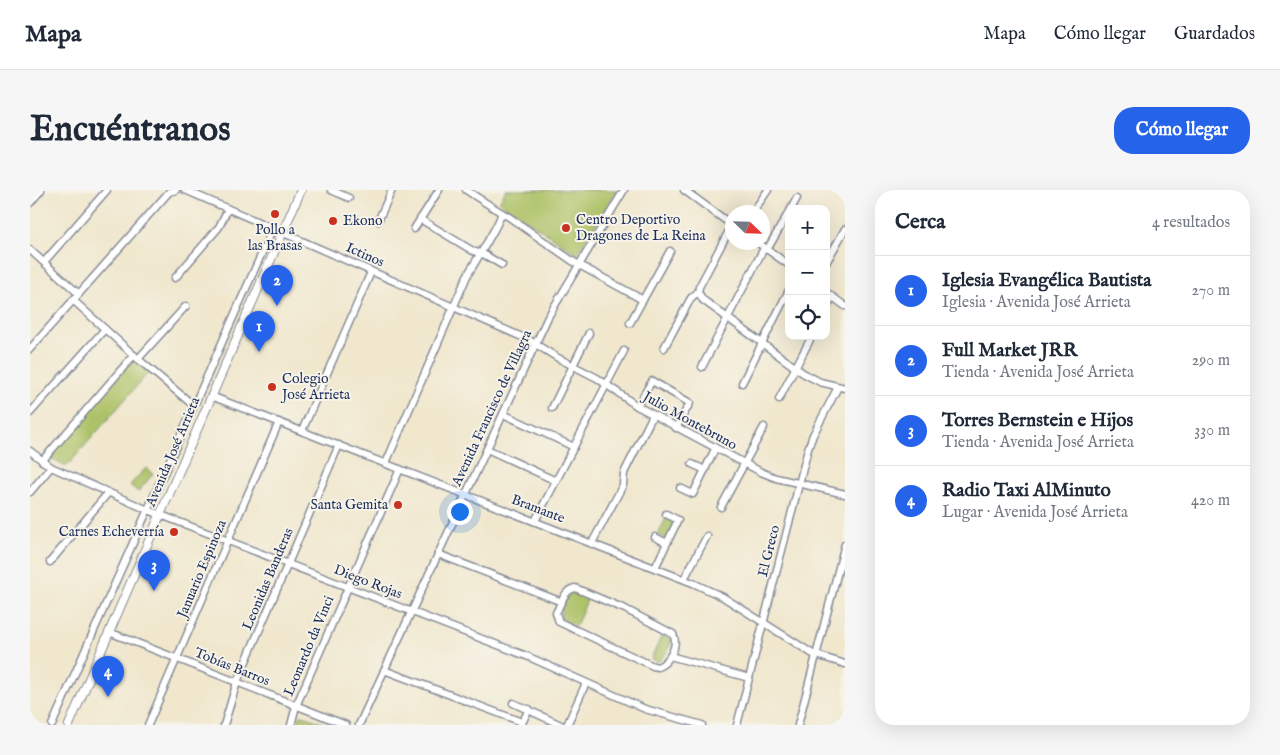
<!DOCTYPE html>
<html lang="es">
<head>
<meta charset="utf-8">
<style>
  body { margin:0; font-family:"IM FELL English",serif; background:#f6f6f7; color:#1f2937 }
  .controls { position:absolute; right:15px; top:15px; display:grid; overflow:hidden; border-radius:10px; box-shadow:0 5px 20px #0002 }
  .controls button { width:45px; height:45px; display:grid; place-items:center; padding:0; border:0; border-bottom:1px solid #e0e1e3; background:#fff; color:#1f2937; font:25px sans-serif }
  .compass { position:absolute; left:695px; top:15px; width:45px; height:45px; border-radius:50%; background:#fff; box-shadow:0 5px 20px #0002; rotate:113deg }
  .you { position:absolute; left:429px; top:321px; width:18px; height:18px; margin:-12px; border:4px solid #fff; border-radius:50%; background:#1a73e8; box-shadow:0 0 0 8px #1a73e833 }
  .badge { display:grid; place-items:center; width:32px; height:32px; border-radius:50%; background:#2563eb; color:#fff; font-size:16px; font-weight:700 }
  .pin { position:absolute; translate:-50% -41px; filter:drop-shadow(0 1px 2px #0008) }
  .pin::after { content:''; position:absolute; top:26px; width:18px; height:15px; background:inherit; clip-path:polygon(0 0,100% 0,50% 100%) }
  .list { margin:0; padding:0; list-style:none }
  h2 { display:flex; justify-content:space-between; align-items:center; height:65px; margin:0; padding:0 20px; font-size:21px }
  h2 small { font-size:16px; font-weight:400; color:#747a83 }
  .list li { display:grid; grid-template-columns:32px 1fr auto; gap:15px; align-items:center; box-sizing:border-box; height:70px; padding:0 20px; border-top:1px solid #e0e1e3 }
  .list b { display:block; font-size:19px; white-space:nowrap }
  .list p { margin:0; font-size:16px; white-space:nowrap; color:#747a83 }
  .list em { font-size:16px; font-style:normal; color:#747a83 }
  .icon { flex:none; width:28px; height:28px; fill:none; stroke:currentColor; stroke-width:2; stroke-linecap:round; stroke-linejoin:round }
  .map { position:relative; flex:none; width:815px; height:535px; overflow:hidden; border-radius:20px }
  header { display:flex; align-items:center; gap:30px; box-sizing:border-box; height:70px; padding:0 25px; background:#fff; border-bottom:1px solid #e0e1e3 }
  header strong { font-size:24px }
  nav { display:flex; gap:28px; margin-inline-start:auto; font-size:18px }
  .intro { display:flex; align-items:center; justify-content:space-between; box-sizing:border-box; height:120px; padding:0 30px }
  h1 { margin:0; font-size:35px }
  .button { padding:12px 22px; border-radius:20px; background:#2563eb; color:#fff; font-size:18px; font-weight:700 }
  main { display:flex; gap:30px; padding:0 30px }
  aside { flex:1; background:#fff; border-radius:20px; box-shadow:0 5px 20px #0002 }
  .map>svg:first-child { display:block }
  .green { fill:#adc267; stroke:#647862 }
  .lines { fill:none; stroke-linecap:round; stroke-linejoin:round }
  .minor-casing { stroke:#868b96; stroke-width:9 }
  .major-casing { stroke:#868b96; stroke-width:10 }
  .minor { stroke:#fff; stroke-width:6 }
  .major { stroke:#fff; stroke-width:8 }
  .poi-dot { fill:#c8321e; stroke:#f7f3e8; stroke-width:2 }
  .labels { text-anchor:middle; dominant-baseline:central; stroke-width:4; stroke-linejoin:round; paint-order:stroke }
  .poi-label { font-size:14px; fill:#1b2f5e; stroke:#f7f3e8; text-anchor:start }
  .street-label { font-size:14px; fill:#1b2f5e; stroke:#f7f3e8 }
</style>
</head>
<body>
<header>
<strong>Mapa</strong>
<nav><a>Mapa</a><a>Cómo llegar</a><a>Guardados</a></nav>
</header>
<div class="intro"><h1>Encuéntranos</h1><a class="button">Cómo llegar</a></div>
<main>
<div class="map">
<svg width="815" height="535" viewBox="0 0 815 535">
  <rect width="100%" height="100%" fill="#f7f3e8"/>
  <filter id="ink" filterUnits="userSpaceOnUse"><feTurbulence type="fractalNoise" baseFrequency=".02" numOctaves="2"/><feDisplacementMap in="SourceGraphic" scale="10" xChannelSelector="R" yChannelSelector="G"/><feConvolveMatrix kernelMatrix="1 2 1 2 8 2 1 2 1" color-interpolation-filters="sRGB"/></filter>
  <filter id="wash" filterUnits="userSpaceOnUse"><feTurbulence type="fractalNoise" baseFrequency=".0096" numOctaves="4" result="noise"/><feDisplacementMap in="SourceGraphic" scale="20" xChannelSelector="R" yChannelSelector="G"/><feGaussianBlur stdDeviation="1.12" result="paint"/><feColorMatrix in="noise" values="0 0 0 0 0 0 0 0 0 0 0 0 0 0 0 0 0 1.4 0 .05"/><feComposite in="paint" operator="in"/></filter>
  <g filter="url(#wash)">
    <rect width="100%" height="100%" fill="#f0e7cd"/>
    <g class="green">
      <polygon points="476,0 587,0 547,64 469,12"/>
      <polygon points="104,168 119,182 37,276 17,267"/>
      <polygon points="116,278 123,284 108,302 100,295"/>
      <polygon points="636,328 645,332 637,349 628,345"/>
      <polygon points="545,403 558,408 546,436 531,429 531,419 539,404"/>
      <path d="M632 445 641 449C641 458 635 466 628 472L621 469Z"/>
      <polygon points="270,525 272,525 297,535 267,535"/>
    </g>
  </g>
  <g filter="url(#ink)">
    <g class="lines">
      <defs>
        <g id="minor">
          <polyline points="155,0 499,150 528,168 567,188 607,216 731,282 746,288 815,304"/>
          <polyline points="301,0 319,8"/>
          <path d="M436 0C450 9 465 19 479 27L544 72 613 110"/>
          <polyline points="654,0 702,35"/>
          <polyline points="0,13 11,0"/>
          <polyline points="761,19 767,8"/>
          <polyline points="723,22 738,0"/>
          <polyline points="390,29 443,61 455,65 472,75"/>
          <polyline points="348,31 362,0"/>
          <polyline points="384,39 409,0"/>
          <polyline points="727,52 759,75"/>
          <polyline points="0,60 49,104"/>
          <polyline points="737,60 759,22"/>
          <polyline points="14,72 77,0"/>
          <polyline points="796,73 815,39"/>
          <polyline points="145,88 189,37 198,19"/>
          <polyline points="668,102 673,110 773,183 790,192 815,198"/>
          <polyline points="796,102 815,116"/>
          <polyline points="43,110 108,169 163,215"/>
          <polyline points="796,119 802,107"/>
          <polyline points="600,133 640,61"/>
          <polyline points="634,158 661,108 668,102 669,97 702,35"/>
          <polyline points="0,159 139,2 146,0"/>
          <polyline points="108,169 156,116"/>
          <polyline points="672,177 734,58"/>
          <polyline points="712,193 759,100"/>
          <polyline points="181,206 663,393 693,407 783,464 815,474"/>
          <polyline points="749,209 782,146"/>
          <polyline points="607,216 622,191 660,213 646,238"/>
          <polyline points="522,218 559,143"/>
          <polyline points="0,223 75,139"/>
          <polyline points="473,224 544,257"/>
          <polyline points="272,241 341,82"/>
          <polyline points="457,259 526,291"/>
          <polyline points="0,261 21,277 118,320 499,467 615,519 672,535"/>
          <polyline points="12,271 104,165"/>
          <path d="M356 273 437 86C443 75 471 32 471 24"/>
          <polyline points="662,274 675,280"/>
          <polyline points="650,298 663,304 685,259"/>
          <polyline points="0,302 21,277"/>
          <polyline points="691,317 734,237"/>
          <polyline points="505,331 594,161"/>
          <polyline points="625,347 637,353"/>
          <polyline points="562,353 593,295 594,283 623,225"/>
          <polyline points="408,364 532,412"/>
          <polyline points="20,372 78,303"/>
          <polyline points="625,378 648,330 636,324"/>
          <polyline points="654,389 677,346"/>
          <path d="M545 398 595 419 643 444C649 456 639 472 628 477L623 476 529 432 526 423C531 414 534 400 545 398Z"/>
          <polyline points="79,442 316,535"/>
          <polyline points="640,466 719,488"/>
          <polyline points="354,480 492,532"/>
          <polyline points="483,513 531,535"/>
          <polyline points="22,535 243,38"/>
          <polyline points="118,535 249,232"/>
          <polyline points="194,535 207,492 309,255"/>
          <polyline points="261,535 266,516 370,279"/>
          <polyline points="329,535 518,127 594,0"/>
          <polyline points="491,535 499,519"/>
          <polyline points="537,535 556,493"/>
          <polyline points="707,535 778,259 783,245 808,197"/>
          <polyline points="768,535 815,354"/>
        </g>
        <polyline id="major" points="39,535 271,0"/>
      </defs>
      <use href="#minor" class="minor-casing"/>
      <use href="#major" class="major-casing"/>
      <use href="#minor" class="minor"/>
      <use href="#major" class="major"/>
    </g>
  </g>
  <g class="poi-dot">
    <circle cx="245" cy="24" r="5"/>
    <circle cx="303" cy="31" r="5"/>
    <circle cx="536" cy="38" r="5"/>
    <circle cx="242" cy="197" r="5"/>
    <circle cx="368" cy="315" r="5"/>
    <circle cx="144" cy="342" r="5"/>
  </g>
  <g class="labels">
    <g class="poi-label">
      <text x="546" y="30">Centro Deportivo<tspan x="546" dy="16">Dragones de La Reina</tspan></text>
      <text x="313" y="31">Ekono</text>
      <text x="245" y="40" text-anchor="middle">Pollo a<tspan x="245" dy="16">las Brasas</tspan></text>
      <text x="252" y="189">Colegio<tspan x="252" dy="16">José Arrieta</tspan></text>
      <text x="358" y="315" text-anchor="end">Santa Gemita</text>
      <text x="134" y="342" text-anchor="end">Carnes Echeverría</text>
    </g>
    <g class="street-label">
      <text transform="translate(335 65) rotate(24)">Ictinos</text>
      <text transform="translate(462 218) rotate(-65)">Avenida Francisco de Villagra</text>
      <text transform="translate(660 231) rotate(29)">Julio Montebruno</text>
      <text transform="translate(143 262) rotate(-67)">Avenida José Arrieta</text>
      <text transform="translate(508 319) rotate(21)">Bramante</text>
      <text transform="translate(739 361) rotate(-76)">El Greco</text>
      <text transform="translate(172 379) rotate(-67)">Januario Espinoza</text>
      <text transform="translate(238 389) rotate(-67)">Leonidas Banderas</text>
      <text transform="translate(338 392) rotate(21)">Diego Rojas</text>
      <text transform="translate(279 456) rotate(-67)">Leonardo da Vinci</text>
      <text transform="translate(202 477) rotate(22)">Tobías Barros</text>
    </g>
  </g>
</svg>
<div class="controls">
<button>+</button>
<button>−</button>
<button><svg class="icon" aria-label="locate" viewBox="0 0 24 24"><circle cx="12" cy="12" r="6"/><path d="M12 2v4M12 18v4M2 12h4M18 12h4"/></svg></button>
</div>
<svg class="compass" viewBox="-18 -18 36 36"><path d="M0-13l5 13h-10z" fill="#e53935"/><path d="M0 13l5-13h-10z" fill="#747a83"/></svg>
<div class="you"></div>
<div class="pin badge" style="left:229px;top:162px">1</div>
<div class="pin badge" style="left:247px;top:116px">2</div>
<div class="pin badge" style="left:124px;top:401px">3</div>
<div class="pin badge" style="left:78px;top:507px">4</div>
</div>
<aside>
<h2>Cerca<small>4 resultados</small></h2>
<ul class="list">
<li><span class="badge">1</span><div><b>Iglesia Evangélica Bautista</b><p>Iglesia · Avenida José Arrieta</p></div><em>270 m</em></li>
<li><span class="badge">2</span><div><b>Full Market JRR</b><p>Tienda · Avenida José Arrieta</p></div><em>290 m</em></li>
<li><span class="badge">3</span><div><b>Torres Bernstein e Hijos</b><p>Tienda · Avenida José Arrieta</p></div><em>330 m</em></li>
<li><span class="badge">4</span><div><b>Radio Taxi AlMinuto</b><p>Lugar · Avenida José Arrieta</p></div><em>420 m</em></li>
</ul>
</aside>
</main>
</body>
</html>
